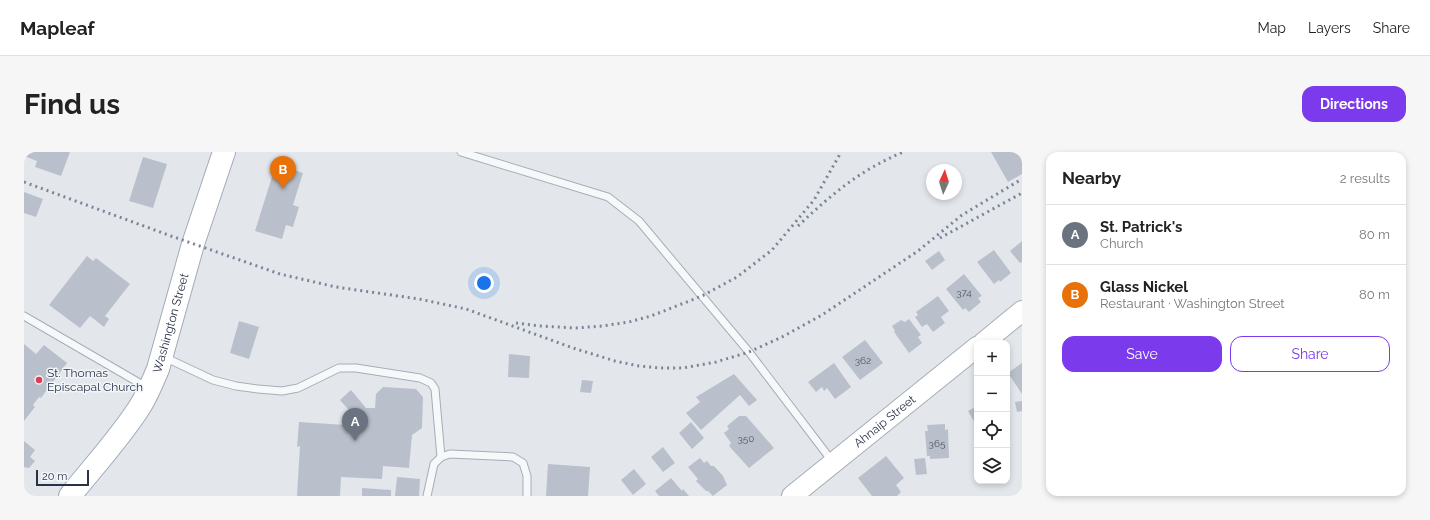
<!DOCTYPE html>
<html lang="en">
<head>
<meta charset="utf-8">
<style>
  body { margin:0; font-family:Raleway,sans-serif; background:#f6f6f6; color:#222 }
  .controls { position:absolute; right:12px; bottom:12px; display:grid; overflow:hidden; border-radius:8px; box-shadow:0 2px 6px #0003 }
  .controls button { width:36px; height:36px; display:grid; place-items:center; padding:0; border:0; border-bottom:1px solid #e0e0e0; background:#fff; color:#222; font:20px sans-serif }
  .compass { position:absolute; left:902px; top:12px; width:36px; height:36px; border-radius:50%; background:#fff; box-shadow:0 2px 6px #0003; rotate:4deg }
  .scale { position:absolute; left:12px; bottom:10px; width:53px; box-sizing:border-box; padding-left:4px; border:2px solid #293347; border-top:0; font-size:11px; line-height:14px; white-space:nowrap; color:#293347; -webkit-text-stroke:3px #f3f6f9; paint-order:stroke }
  .you { position:absolute; left:460px; top:131px; width:14px; height:14px; margin:-10px; border:3px solid #fff; border-radius:50%; background:#1a73e8; box-shadow:0 0 0 6px #1a73e833 }
  .badge { display:grid; place-items:center; width:26px; height:26px; border-radius:50%; background:#7c3aed; color:#fff; font-size:13px; font-weight:700 }
  .pin { position:absolute; translate:-50% -33px; filter:drop-shadow(0 1px 2px #0008) }
  .pin::after { content:''; position:absolute; top:21px; width:14px; height:12px; background:inherit; clip-path:polygon(0 0,100% 0,50% 100%) }
  .list { margin:0; padding:0; list-style:none }
  h2 { display:flex; justify-content:space-between; align-items:center; height:52px; margin:0; padding:0 16px; font-size:17px }
  h2 small { font-size:13px; font-weight:400; color:#767676 }
  .list li { display:grid; grid-template-columns:26px 1fr auto; gap:12px; align-items:center; box-sizing:border-box; height:60px; padding:0 16px; border-top:1px solid #e0e0e0 }
  .list b { display:block; font-size:15px; white-space:nowrap }
  .list p { margin:0; font-size:13px; white-space:nowrap; color:#767676 }
  .list em { font-size:13px; font-style:normal; color:#767676 }
  .actions { display:flex; gap:8px; padding:12px 16px }
  .actions a { flex:1; padding:9px 0; border:1px solid #7c3aed; border-radius:12px; text-align:center; font-size:14px; color:#7c3aed }
  .actions .main { background:#7c3aed; color:#fff }
  .icon { flex:none; width:22px; height:22px; fill:none; stroke:currentColor; stroke-width:2; stroke-linecap:round; stroke-linejoin:round }
  .map { position:relative; flex:none; width:998px; height:344px; overflow:hidden; border-radius:12px }
  header { display:flex; align-items:center; gap:24px; box-sizing:border-box; height:56px; padding:0 20px; background:#fff; border-bottom:1px solid #e0e0e0 }
  header strong { font-size:19px }
  nav { display:flex; gap:22px; margin-inline-start:auto; font-size:14px }
  .intro { display:flex; align-items:center; justify-content:space-between; box-sizing:border-box; height:96px; padding:0 24px }
  h1 { margin:0; font-size:28px }
  .button { padding:10px 18px; border-radius:12px; background:#7c3aed; color:#fff; font-size:14px; font-weight:700 }
  main { display:flex; gap:24px; padding:0 24px }
  aside { flex:1; background:#fff; border-radius:12px; box-shadow:0 2px 6px #0003 }
  .map>svg:first-child { display:block }
  .building { fill:#bac0cb }
  .lines { fill:none; stroke-linecap:round; stroke-linejoin:round }
  .service-casing { stroke:#a7adb7; stroke-width:9 }
  .secondary-casing { stroke:#a7adb7; stroke-width:22 }
  .primary-casing { stroke:#a1abba; stroke-width:24 }
  .service { stroke:#f7f8fa; stroke-width:7 }
  .secondary { stroke:#fff; stroke-width:20 }
  .primary { stroke:#fff; stroke-width:22 }
  .rail { stroke:#7b8598; stroke-width:3; stroke-dasharray:2 4; stroke-linecap:butt }
  .poi-dot { fill:#dc3e54; stroke:#f3f6f9; stroke-width:1.5 }
  .labels { text-anchor:middle; dominant-baseline:central; stroke-width:3; stroke-linejoin:round; paint-order:stroke }
  .number-label { font-size:10px; fill:#4d5668 }
  .street-label { font-size:12px; fill:#293347; stroke:#f3f6f9 }
  .poi-label { font-size:12px; fill:#293347; stroke:#f3f6f9; text-anchor:start }
</style>
</head>
<body>
<header>
<strong>Mapleaf</strong>
<nav><a>Map</a><a>Layers</a><a>Share</a></nav>
</header>
<div class="intro"><h1>Find us</h1><a class="button">Directions</a></div>
<main>
<div class="map">
<svg width="998" height="344" viewBox="0 0 998 344">
  <rect width="100%" height="100%" fill="#e3e7ec"/>
  <g class="building">
    <polygon points="0,0 46,0 37,24 11,15 13,9 0,4"/>
    <polygon points="967,0 998,0 998,22 984,30"/>
    <polygon points="119,5 143,12 129,56 105,49"/>
    <polygon points="252,12 279,21 269,53 275,55 269,75 262,73 258,87 231,79"/>
    <polygon points="0,40 19,47 12,65 0,61"/>
    <polygon points="998,89 998,110 996,111 986,99"/>
    <polygon points="970,98 987,121 976,130 975,128 970,132 953,110"/>
    <polygon points="915,99 921,108 908,118 901,109"/>
    <polygon points="63,104 69,109 72,106 106,132 81,164 85,167 80,175 66,164 56,176 25,153"/>
    <polygon points="940,122 958,144 954,146 957,150 945,160 941,156 939,158 922,137"/>
    <polygon points="914,144 925,159 917,165 921,171 909,180 903,172 898,175 891,165 894,163 892,160"/>
    <polygon points="885,167 897,183 894,185 898,191 885,201 870,180 871,179 868,174 877,168 881,170"/>
    <polygon points="215,169 235,175 225,207 206,201"/>
    <polygon points="841,188 859,211 836,228 818,205"/>
    <polygon points="0,192 12,202 20,193 43,211 17,246 15,245 9,253 11,255 0,269"/>
    <polygon points="485,202 506,204 505,226 484,225"/>
    <polygon points="810,211 827,235 811,247 803,236 800,239 798,235 792,240 784,230"/>
    <polygon points="998,211 998,242 984,221"/>
    <polygon points="710,222 733,248 725,254 716,243 677,278 662,261 676,250 672,245"/>
    <polygon points="558,228 569,229 567,241 556,240"/>
    <polygon points="359,235 392,237 399,245 398,276 388,283 385,316 359,314 358,327 317,325 316,344 273,344 276,294 273,295 275,270 322,273 331,265 316,248 327,238 342,256 351,256 352,242"/>
    <polygon points="998,249 998,259 993,260 991,250"/>
    <polygon points="953,254 953,273 952,273 944,259"/>
    <polygon points="715,264 722,264 750,296 725,316 705,294 707,291 700,281 705,277 703,274"/>
    <polygon points="667,270 680,286 668,297 655,281"/>
    <polygon points="921,272 921,278 924,277 925,306 906,307 906,304 903,304 901,279 904,279 903,273"/>
    <polygon points="0,289 11,298 6,305 11,309 5,316 0,315"/>
    <polygon points="639,295 651,311 639,320 627,305"/>
    <polygon points="862,304 880,326 872,333 877,340 873,344 848,344 834,326"/>
    <polygon points="676,306 680,311 683,309 687,314 690,314 699,324 703,333 689,344 684,339 682,339 672,329 674,327 664,315"/>
    <polygon points="901,306 903,322 892,323 890,307"/>
    <polygon points="524,312 566,315 564,344 522,344"/>
    <polygon points="610,317 622,332 609,343 597,328"/>
    <polygon points="373,325 396,327 395,344 371,344"/>
    <polygon points="647,326 658,339 659,337 665,344 635,344 631,339"/>
    <polygon points="338,336 367,338 367,344 338,344"/>
  </g>
  <g class="lines">
    <defs>
      <g id="service">
        <polyline points="437,0 584,45 615,69 725,200 808,309"/>
        <polyline points="0,164 124,236"/>
        <polyline points="140,205 189,228 212,234 234,237 258,239 274,236 315,216 332,216 396,226 407,231 411,237 417,305"/>
        <polyline points="403,344 410,312 417,305 426,302 489,305 499,311 503,324 503,344"/>
      </g>
      <g id="secondary">
        <polyline points="959,191 998,159"/>
        <path id="s1" d="M768 344 953 195"/>
      </g>
      <g id="primary">
        <path id="s2" d="M46 344C69 315 95 287 115 256 123 244 128 231 134 217L169 92 200 0"/>
      </g>
    </defs>
    <use href="#service" class="service-casing"/>
    <use href="#secondary" class="secondary-casing"/>
    <use href="#primary" class="primary-casing"/>
    <use href="#service" class="service"/>
    <use href="#secondary" class="secondary"/>
    <use href="#primary" class="primary"/>
    <g class="rail">
      <polyline points="0,30 147,84 256,122 312,135 395,147 442,157 549,196 591,209 615,214 637,216 659,216 692,210 725,200 758,185 798,163 894,99 938,63 998,27"/>
      <path d="M774 74C809 41 835 19 879 0"/>
      <polyline points="916,86 998,41"/>
      <polyline points="492,171 516,174 552,176 578,174 605,170 627,164 678,144 713,125 748,98 790,48 816,2"/>
    </g>
  </g>
  <circle class="poi-dot" cx="15" cy="228" r="4"/>
  <g class="labels">
    <g class="number-label">
      <text x="940" y="140">374</text>
      <text x="839" y="208">362</text>
      <text x="722" y="286">350</text>
      <text x="913" y="291">365</text>
    </g>
    <g class="street-label">
      <text stroke="none"><textPath href="#s2" startOffset="203">Washington Street</textPath></text>
      <text stroke="none"><textPath href="#s1" startOffset="119">Ahnaip Street</textPath></text>
    </g>
    <g class="poi-label">
      <text x="23" y="221">St. Thomas<tspan x="23" dy="14">Episcapal Church</tspan></text>
    </g>
  </g>
</svg>
<div class="controls">
<button>+</button>
<button>−</button>
<button><svg class="icon" aria-label="locate" viewBox="0 0 24 24"><circle cx="12" cy="12" r="6"/><path d="M12 2v4M12 18v4M2 12h4M18 12h4"/></svg></button>
<button><svg class="icon" aria-label="layers" viewBox="0 0 24 24"><path d="M12 4l9 5-9 5-9-5zM3 14l9 5 9-5"/></svg></button>
</div>
<svg class="compass" viewBox="-18 -18 36 36"><path d="M0-13l5 13h-10z" fill="#e53935"/><path d="M0 13l5-13h-10z" fill="#767676"/></svg>
<div class="scale">20 m</div>
<div class="you"></div>
<div class="pin badge" style="left:331px;top:289px;background:#6b7280">A</div>
<div class="pin badge" style="left:259px;top:37px;background:#e8710a">B</div>
</div>
<aside>
<h2>Nearby<small>2 results</small></h2>
<ul class="list">
<li><span class="badge" style="background:#6b7280">A</span><div><b>St. Patrick's</b><p>Church</p></div><em>80 m</em></li>
<li><span class="badge" style="background:#e8710a">B</span><div><b>Glass Nickel</b><p>Restaurant · Washington Street</p></div><em>80 m</em></li>
</ul>
<div class="actions"><a class="main">Save</a><a>Share</a></div>
</aside>
</main>
</body>
</html>
